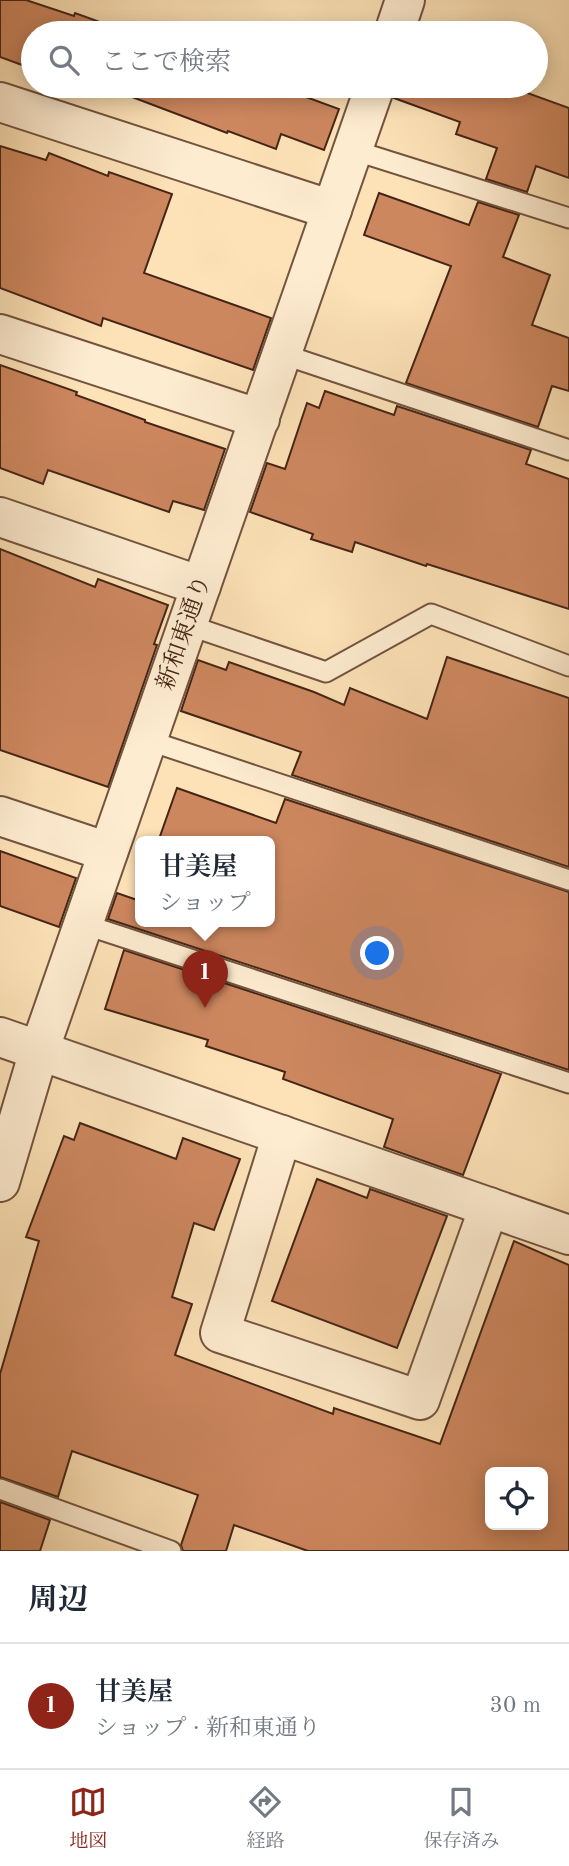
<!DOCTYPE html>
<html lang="ja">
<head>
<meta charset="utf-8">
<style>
  body { margin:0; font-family:"Old Standard TT","Noto Serif JP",serif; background:#f2f2f3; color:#1f2937 }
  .controls { position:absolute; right:21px; bottom:21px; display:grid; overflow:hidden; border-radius:10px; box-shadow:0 4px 18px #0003 }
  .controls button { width:63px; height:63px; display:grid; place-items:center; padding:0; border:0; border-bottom:2px solid #e0e1e3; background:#fff; color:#1f2937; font:35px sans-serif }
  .you { position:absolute; left:378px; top:954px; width:24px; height:24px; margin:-18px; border:5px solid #fff; border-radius:50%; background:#1a73e8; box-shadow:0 0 0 10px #1a73e833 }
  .badge { display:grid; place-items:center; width:46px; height:46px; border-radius:50%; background:#8f2418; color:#fff; font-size:23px; font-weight:700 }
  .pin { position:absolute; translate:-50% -58px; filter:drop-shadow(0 2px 4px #0008) }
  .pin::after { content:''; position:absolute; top:37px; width:24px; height:21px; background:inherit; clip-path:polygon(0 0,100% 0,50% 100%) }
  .popup { position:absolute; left:135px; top:836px; width:140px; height:91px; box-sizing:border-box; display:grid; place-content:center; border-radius:10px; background:#fff; filter:drop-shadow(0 2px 5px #0005); font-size:23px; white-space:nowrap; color:#747a83 }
  .popup b { font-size:26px; color:#1f2937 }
  .popup::after { content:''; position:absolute; left:50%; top:100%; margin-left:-14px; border:14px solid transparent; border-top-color:#fff }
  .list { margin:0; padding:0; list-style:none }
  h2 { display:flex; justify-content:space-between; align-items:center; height:91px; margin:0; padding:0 28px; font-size:30px }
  h2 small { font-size:23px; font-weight:400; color:#747a83 }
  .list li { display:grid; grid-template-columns:46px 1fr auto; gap:21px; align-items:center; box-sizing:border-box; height:126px; padding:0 28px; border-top:2px solid #e0e1e3 }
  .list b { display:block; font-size:26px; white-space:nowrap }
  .list p { margin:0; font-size:23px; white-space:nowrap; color:#747a83 }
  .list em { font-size:23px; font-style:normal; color:#747a83 }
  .icon { flex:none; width:38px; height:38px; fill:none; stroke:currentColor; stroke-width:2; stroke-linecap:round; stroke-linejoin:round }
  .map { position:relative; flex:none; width:569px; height:1551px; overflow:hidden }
  .search { position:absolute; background:#fff; box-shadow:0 4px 18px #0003; left:21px; right:21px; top:21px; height:77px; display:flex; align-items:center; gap:18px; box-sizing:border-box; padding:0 24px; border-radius:38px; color:#747a83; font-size:26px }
  .sheet { height:217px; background:#fff }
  nav { display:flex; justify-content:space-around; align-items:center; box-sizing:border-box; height:98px; border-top:2px solid #e0e1e3; background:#fff; font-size:19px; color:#747a83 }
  nav a { display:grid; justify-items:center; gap:4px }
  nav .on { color:#8f2418 }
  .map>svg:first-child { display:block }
  .building { fill:#cd875f; stroke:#452517; stroke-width:2; fill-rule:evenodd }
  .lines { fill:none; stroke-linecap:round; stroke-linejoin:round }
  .lane-casing { stroke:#73543f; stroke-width:23 }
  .street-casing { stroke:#73543f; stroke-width:42 }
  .lane { stroke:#feecd0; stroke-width:19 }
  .street { stroke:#feecd0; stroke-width:38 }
  .labels { text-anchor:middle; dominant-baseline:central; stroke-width:7; stroke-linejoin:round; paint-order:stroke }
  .street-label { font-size:24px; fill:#452517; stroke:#feecd0 }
</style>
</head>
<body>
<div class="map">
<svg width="569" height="1551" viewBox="0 0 569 1551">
  <rect width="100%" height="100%" fill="#fde2b7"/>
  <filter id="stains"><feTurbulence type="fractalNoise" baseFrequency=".00286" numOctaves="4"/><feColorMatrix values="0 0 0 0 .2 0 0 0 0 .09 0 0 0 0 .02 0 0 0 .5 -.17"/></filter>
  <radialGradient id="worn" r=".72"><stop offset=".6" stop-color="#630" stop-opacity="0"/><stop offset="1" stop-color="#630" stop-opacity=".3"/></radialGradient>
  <g class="building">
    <polygon points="0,0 26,0 74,16 75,13 130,33 33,33 33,69 0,57"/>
    <polygon points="103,86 276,86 339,109 324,150 281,134 276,149 228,131 227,133"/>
    <polygon points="396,86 508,86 569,108 569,178 536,166 527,192 486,179 497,148 456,134 460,122 394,98"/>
    <polygon points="0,146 46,160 49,153 108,176 109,172 172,194 144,273 271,318 253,370 103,318 101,326 0,288"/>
    <polygon points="379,193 469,225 478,202 519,215 503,257 550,275 532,325 569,338 569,391 552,386 538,427 406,383 451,266 364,235"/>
    <polygon points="0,365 77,392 76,395 145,420 145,422 225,449 204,510 173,501 169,512 48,470 43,484 0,468"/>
    <polygon points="325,391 394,415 397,406 531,450 526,464 569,479 569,609 427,564 426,566 355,542 352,552 311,539 313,534 250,512 267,463 285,469 307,403 319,408"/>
    <polygon points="0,549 95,587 98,579 168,605 154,644 157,645 108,787 0,750"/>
    <polygon points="447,657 569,698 569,867 292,775 301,752 181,711 198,660 226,670 229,662 314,692 344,705 350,688 427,719"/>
    <polygon points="177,788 276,823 285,799 569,892 569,1070 108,919 117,893 140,901 140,922 270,922 270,842 158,842"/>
    <polygon points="0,851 76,878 59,927 0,906"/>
    <polygon points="124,950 501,1074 463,1175 384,1147 393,1119 283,1079 285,1072 206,1046 208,1040 105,1009"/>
    <path d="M80 1123 176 1159 183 1138 240 1159 214 1230 194 1223 172 1297 192 1304 175 1355 333 1414 334 1408 440 1444 514 1241 569 1265V1551H308L234 1525 226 1551H183L181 1545 198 1495 72 1451 58 1497 0 1477V1374L39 1241 26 1237 64 1136 74 1140ZM490 1472H543V1525H490Z"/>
    <polygon points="317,1179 367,1198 370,1189 447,1216 397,1348 272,1301"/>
    <polygon points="0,1502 50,1520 40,1551 0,1551"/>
  </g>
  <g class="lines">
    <defs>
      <g id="lane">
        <polyline points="353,150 569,218"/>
        <polyline points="282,354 569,450"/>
        <polyline points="188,625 326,672 431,614 569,666"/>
        <polyline points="147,740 569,880"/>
        <polyline points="83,924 569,1083"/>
        <polyline points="0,1489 171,1551"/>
      </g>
      <g id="street">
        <polyline points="394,33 405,0"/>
        <polyline points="0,102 332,210"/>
        <polyline points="0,334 260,419"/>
        <polyline points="0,517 201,586"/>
        <polyline points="0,816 108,852"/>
        <polyline points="0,1037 569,1235"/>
        <polyline points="282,1135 220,1333 420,1400 489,1207"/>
        <polyline points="0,1182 39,1051 375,86"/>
      </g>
    </defs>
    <use href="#lane" class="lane-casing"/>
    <use href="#street" class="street-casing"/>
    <use href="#lane" class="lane"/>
    <use href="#street" class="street"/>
  </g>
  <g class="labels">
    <g class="street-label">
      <text transform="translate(185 633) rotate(-71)">新和東通り</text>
    </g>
  </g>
  <rect width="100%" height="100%" filter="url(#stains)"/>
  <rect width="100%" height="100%" fill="url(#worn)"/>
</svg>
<div class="controls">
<button><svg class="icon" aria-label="locate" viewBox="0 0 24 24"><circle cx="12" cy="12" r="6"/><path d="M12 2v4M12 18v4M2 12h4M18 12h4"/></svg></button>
</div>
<div class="you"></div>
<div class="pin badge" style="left:205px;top:1008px">1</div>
<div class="popup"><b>甘美屋</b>ショップ</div>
<div class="search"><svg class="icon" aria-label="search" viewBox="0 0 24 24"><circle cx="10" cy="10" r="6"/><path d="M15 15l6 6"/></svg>ここで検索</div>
</div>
<section class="sheet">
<h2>周辺<small></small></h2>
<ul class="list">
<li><span class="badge">1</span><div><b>甘美屋</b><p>ショップ · 新和東通り</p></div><em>30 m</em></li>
</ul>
</section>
<nav>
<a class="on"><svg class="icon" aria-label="map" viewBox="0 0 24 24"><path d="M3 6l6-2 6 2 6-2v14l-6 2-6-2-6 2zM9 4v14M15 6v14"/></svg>地図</a>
<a><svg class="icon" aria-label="directions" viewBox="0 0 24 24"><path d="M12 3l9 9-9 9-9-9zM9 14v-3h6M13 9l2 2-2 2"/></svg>経路</a>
<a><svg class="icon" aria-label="saved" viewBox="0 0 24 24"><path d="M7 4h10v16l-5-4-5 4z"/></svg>保存済み</a>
</nav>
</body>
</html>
